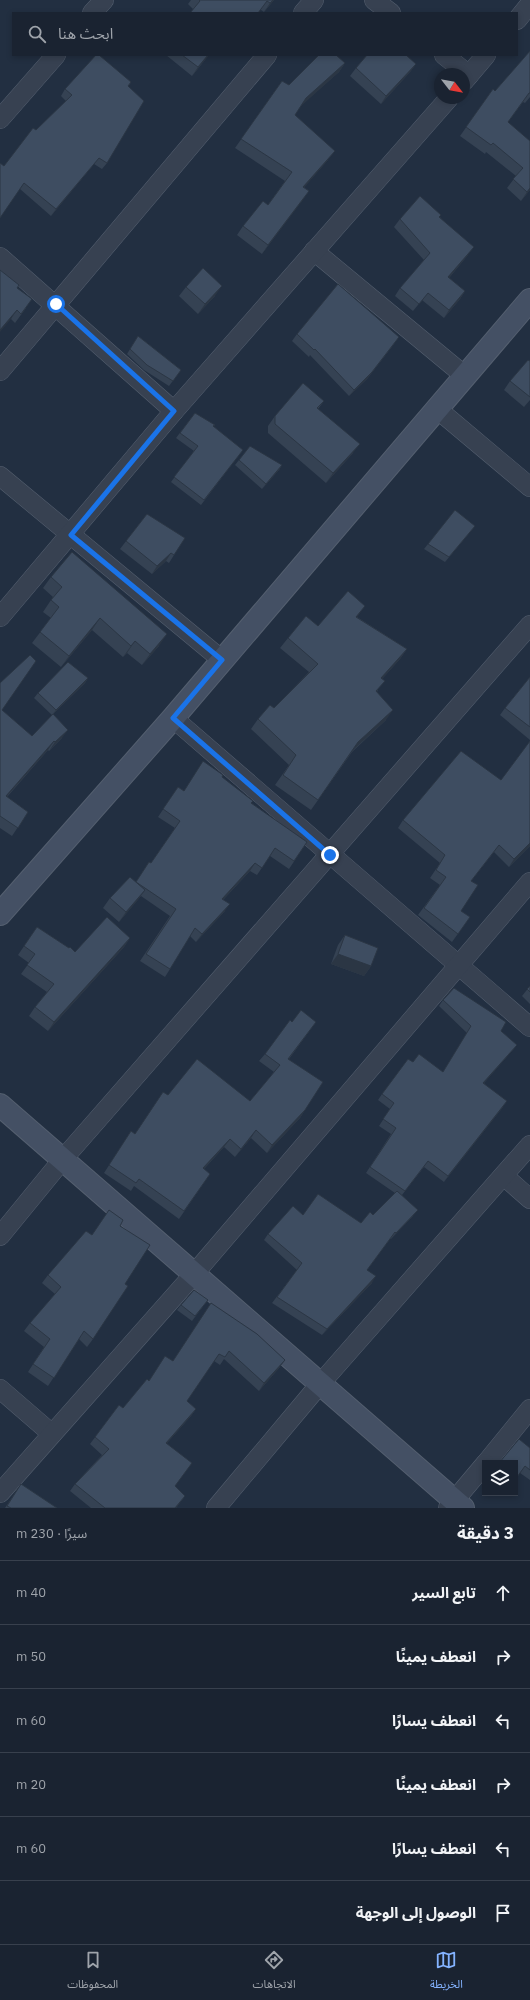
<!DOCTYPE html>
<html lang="ar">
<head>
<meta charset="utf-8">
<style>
  body { margin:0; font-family:"IBM Plex Sans","Noto Sans Arabic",sans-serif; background:#232b39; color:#f1f3f6; direction:rtl }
  .controls { position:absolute; right:12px; bottom:12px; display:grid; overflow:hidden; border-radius:0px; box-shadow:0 2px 6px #0003 }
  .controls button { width:36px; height:36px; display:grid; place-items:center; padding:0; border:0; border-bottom:1px solid #38404d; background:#1a2331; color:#f1f3f6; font:20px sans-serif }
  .compass { position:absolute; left:434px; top:68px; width:36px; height:36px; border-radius:50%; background:#1a2331; box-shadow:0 2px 6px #0003; rotate:121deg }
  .stop { position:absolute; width:12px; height:12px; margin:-9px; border:3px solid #1a73e8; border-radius:50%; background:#fff }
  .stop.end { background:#1a73e8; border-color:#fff; box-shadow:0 1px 4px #0008 }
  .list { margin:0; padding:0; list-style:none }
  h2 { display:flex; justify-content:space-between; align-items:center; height:52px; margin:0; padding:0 16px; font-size:17px }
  h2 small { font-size:13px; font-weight:400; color:#9fa4ab }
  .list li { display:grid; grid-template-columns:26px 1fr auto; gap:12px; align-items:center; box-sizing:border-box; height:64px; padding:0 16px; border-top:1px solid #38404d }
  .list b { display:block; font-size:15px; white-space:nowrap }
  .list em { font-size:13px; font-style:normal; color:#9fa4ab }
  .icon { flex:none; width:22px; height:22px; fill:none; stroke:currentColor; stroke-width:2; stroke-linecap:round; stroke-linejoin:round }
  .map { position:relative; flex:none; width:530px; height:1508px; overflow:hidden; direction:ltr }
  .search { position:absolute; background:#1a2331; box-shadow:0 2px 6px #0003; left:12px; right:12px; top:12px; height:44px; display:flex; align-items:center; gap:10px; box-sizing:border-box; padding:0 14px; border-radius:0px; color:#9fa4ab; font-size:15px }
  .sheet { height:436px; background:#1a2331 }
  nav { display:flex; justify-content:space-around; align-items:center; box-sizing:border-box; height:56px; border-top:1px solid #38404d; background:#1a2331; font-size:11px; color:#9fa4ab }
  nav a { display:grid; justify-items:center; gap:2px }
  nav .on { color:#84b3ff }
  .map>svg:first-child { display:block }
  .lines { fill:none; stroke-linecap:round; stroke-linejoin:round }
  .street-casing { stroke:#545f6f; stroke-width:20 }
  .secondary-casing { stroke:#545f6f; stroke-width:24 }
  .street { stroke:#374151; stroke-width:19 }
  .secondary { stroke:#445064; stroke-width:22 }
  .wall { fill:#354253 }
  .shaded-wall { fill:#2b3644 }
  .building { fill:#3e4d61; stroke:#2b3644 }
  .route { stroke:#1a73e8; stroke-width:5 }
</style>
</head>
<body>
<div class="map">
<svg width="530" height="1508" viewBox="0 0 530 1508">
  <rect width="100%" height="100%" fill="#222f41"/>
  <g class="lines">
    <defs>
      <g id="street">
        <polyline points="374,0 391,13"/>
        <polyline points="92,13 104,0"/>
        <polyline points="303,13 314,0"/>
        <polyline points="517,20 530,4"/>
        <polyline points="444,55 469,75"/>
        <polyline points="464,81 486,55"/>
        <polyline points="0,119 56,55"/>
        <polyline points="314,251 465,376"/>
        <polyline points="0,257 174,411"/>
        <polyline points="0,371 267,55"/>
        <polyline points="436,408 530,487"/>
        <polyline points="0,476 222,660"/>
        <polyline points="0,617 174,411 449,98"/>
        <polyline points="173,718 530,1027"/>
        <polyline points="504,1176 530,1199"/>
        <polyline points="0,1236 63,1159 530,625"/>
        <polyline points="0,1389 52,1434"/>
        <polyline points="486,1463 530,1409"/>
        <polyline points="0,1493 194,1274 530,882"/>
        <polyline points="216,1508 320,1384 530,1145"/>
        <polyline points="448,1508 485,1464"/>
      </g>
      <g id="secondary">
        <polyline points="0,914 173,718 530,300"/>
        <polyline points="0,1105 463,1508"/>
      </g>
    </defs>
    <use href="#street" class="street-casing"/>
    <use href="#secondary" class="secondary-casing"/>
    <use href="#street" class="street"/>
    <use href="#secondary" class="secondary"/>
  </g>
  <g class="wall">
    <polygon points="191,0 274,0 264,12 261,10 193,9 188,4"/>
    <polygon points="530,51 530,97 525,103 523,102 508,122 530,190 521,201 507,188 516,176 486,152 485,154 460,136 493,89 495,91"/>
    <polygon points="166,55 209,55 192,76"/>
    <polygon points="345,63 339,72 300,106 295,115 328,160 304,187 309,191 262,254 237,235 243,226 268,205 285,181 235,148 282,81 289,85"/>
    <polygon points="416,64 410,72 381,104 350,76 356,68"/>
    <polygon points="131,82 128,87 107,163 102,169 94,164 51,216 20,189 4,166 36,130 66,101 61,96 65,89"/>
    <polygon points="440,217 468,255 449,278 465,291 460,299 444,318 422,300 413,311 395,296 400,288 424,260 394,227 400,219"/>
    <polygon points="186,287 215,296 198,314 179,296"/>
    <polygon points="17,288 26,308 15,323 11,319"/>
    <polygon points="297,334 394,344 367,379 349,396 310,355 309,357 292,341"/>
    <polygon points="138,336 181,370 169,386 144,370 127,354"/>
    <polygon points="530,361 530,400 524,407 504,390 510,381"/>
    <polygon points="324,401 318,409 353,453 326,483 268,433 268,426 275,416"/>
    <polygon points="195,413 213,426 239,455 201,505 171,482 194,451 176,438"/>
    <polygon points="239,460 282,465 279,470 262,489 235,465"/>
    <polygon points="147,514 174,555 169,563 166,561 152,574 120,549"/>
    <polygon points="475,526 445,562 424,549 428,544"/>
    <polygon points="51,577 159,646 142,665 127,653 123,657 92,630 61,667 32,643 51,618 43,612 53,597 43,588"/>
    <polygon points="357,617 407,649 400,659 382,679 377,692 386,720 352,752 311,810 275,785 289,765 251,729 258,719 274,708 309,672 280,648 288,638 318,626"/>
    <polygon points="530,677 530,740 500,715 505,708"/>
    <polygon points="88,678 85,683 52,715 34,698 38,693"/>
    <polygon points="0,683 2,710 32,736 62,738 49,751 48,750 7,797 28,812 12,836 0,828"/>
    <polygon points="222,777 251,803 307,842 289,869 270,856 257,875 250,871 223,900 225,911 196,942 190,936 170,969 165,977 140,961 170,916 141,896 119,922 103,908 110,898 136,882 149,862 151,863 175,828 158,817 178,787 184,791"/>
    <polygon points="403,820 530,846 509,867 494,852 471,881 461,911 470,917 452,942 418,915 440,885 430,878 440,863 398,828"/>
    <polygon points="37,927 75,952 130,938 124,947 48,1031 29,1016 35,1007 47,992 21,974 29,963 18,955"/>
    <polygon points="345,935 371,966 364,976 331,964 338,945"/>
    <polygon points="530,986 530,1004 522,996"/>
    <polygon points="443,1000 501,1031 517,1045 512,1051 484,1083 503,1107 444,1182 424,1167 402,1195 413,1216 391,1239 390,1239 367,1270 372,1283 322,1335 272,1303 297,1270 264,1240 268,1234 303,1215 361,1223 373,1215 395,1193 366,1173 391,1134 379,1126 390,1109 378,1100 382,1094 413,1062 443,1072 467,1033 439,1006"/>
    <polygon points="292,1022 316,1022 289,1059 305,1110 300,1118 267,1153 251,1138 235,1157 224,1147 204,1169 210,1174 179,1219 134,1186 131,1191 104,1173 131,1131 135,1134 168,1095 250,1101 274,1072 259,1061 265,1054"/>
    <polygon points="120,1226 125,1284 93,1339 87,1347 79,1339 48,1386 28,1372 44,1347 24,1331 30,1323 55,1294 42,1283 48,1275 91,1235"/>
    <polygon points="211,1303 280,1367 259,1391 224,1359 220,1365 214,1361 187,1401 196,1409 191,1416 167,1443 175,1486 185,1496 176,1508 91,1508 70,1491 75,1484 102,1455 90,1444 119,1405 123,1408 148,1381 173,1361"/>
    <polygon points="181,1305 204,1305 192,1321 177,1310"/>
    <polygon points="530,1448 530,1480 520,1473 515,1479 515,1463"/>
    <polygon points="21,1484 57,1508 5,1508"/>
  </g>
  <g class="shaded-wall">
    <polygon points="273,0 274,0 264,12 270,3"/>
    <polygon points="208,55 209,55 192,76 198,67"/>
    <polygon points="345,63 339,72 300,107 306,98"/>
    <polygon points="416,64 410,72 381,104 386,96"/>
    <polygon points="335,151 328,160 297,196 303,187"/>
    <polygon points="99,158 94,164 51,216 56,209"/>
    <polygon points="530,188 530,190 521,201 527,192"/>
    <polygon points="309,191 303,200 262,254 268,245"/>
    <polygon points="474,247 468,255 443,285 448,277"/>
    <polygon points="222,286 215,296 198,314 205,304"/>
    <polygon points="465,291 460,299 444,318 449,310"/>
    <polygon points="17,310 11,319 0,332 0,330"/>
    <polygon points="399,337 367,379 349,396 354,390"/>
    <polygon points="360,444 353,453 326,483 333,473"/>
    <polygon points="282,465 279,470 262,489 266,484"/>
    <polygon points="171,553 166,561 152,574 157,566"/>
    <polygon points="365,606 358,616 348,627 356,617"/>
    <polygon points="100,618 92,630 61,667 69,656"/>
    <polygon points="167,634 159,646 142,665 150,654"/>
    <polygon points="135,641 127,653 123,657 131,646"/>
    <polygon points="407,649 400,659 374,688 381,678"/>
    <polygon points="88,678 85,683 52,715 56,710"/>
    <polygon points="393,710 386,720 351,752 358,742"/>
    <polygon points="68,730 62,738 49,751 55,742"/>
    <polygon points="54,741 48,750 0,804 6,796"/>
    <polygon points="530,843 530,846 509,867 514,859"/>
    <polygon points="255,863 250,871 217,906 222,899"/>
    <polygon points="145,890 138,900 119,922 126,912"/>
    <polygon points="230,904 225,911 196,942 202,934"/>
    <polygon points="130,938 124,947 48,1031 54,1022"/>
    <polygon points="338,954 371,966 364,976 331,964"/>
    <polygon points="517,1045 512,1051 479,1089 483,1083"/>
    <polygon points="507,1101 503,1107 444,1182 448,1176"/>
    <polygon points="305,1110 300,1118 267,1153 272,1145"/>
    <polygon points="256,1130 251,1138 235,1157 241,1149"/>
    <polygon points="230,1139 224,1147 197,1176 203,1168"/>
    <polygon points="418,1210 413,1216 391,1239 396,1233"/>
    <polygon points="376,1276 372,1283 322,1335 327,1329"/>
    <polygon points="285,1360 280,1367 259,1391 264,1383"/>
    <polygon points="196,1409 191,1416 161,1450 166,1443"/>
    <polygon points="185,1496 176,1508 175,1508"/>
  </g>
  <g class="building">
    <polygon points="199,0 273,0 270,3 267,1 258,13 190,13 200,1"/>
    <polygon points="530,51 530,93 529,93 508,122 530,141 530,188 527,192 513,179 523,168 493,143 491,145 466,127 493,89 495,91"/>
    <polygon points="96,55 99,55 131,82 128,86 144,101 107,163 99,158 56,209 24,183 0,218 0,163 4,166 33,128 36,130 72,95 65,89"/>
    <polygon points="182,55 208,55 198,67"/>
    <polygon points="319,55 336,55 345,63 306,98 295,115 335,151 303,187 309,191 268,245 243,226 263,201 268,205 292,172 241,139 282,81 289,85"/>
    <polygon points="367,55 406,55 416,64 386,96 356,68"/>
    <polygon points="420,196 441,215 439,217 474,247 448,277 465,291 449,310 428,293 419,304 400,288 430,253 400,219"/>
    <polygon points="203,268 222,286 205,304 186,287"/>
    <polygon points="0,270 19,285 17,288 32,299 21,314 17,310 0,330"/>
    <polygon points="338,284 399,337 372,372 354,390 315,349 314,350 297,334"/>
    <polygon points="138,336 181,370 173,381 147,365 130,349"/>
    <polygon points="528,360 530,361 530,397 510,381"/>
    <polygon points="303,383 324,401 317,408 360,444 333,473 275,424 275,416"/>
    <polygon points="195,413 215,425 213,426 243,450 204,500 174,477 198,446 180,433"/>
    <polygon points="250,446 282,465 266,484 239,460"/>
    <polygon points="455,510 475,526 449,557 428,544"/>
    <polygon points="147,514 185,538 174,555 171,553 157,566 126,541"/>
    <polygon points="72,552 167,634 150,654 135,641 131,646 100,618 69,656 40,632 59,607 51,600 62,587 51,577"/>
    <polygon points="348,591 365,606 356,617 407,649 381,678 385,681 376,691 393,710 358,742 318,800 283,775 296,755 258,719 270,705 274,708 318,664 288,638 306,616 318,626"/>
    <polygon points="30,655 36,661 2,710 32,736 53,714 68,730 55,742 54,741 6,796 28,812 18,828 0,816 0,683"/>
    <polygon points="68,662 88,678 56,710 38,693"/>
    <polygon points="530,677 530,727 505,708"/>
    <polygon points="530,741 530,843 514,859 499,845 471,881 478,885 461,911 470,917 458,934 424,908 446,877 436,870 445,855 403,820 461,751 501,780"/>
    <polygon points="203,761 223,775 222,777 253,801 251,803 307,842 294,861 275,848 262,868 255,863 222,899 230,904 202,934 195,928 170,969 146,954 176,909 136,882 149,862 151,863 180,821 163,809 178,787 184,791"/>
    <polygon points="130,877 145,890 126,912 110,898"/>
    <polygon points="107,917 130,938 54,1022 35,1007 54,984 27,965 35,954 24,946 37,927 69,948 70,947 75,952"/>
    <polygon points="345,935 378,948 371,966 338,954"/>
    <polygon points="530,986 530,992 527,989"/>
    <polygon points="454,988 506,1022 501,1031 517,1045 483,1083 507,1101 448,1176 428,1161 405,1191 370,1167 396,1128 383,1119 394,1103 382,1094 408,1059 413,1062 419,1054 443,1072 471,1026 443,1000"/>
    <polygon points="301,1010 316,1022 288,1059 323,1082 305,1110 272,1145 256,1130 241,1149 230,1139 203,1168 210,1174 184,1211 139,1179 136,1183 109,1165 131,1131 135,1134 163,1092 168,1095 197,1059 250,1101 280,1065 265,1054 290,1020 292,1022"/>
    <polygon points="397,1191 418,1210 396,1233 395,1232 367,1270 376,1276 327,1329 277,1297 302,1263 268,1234 293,1206 303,1215 318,1194 361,1223 370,1212 373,1215"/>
    <polygon points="109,1210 123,1220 120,1226 150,1245 125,1284 128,1286 93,1339 84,1331 54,1378 33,1364 50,1339 30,1323 61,1287 48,1275 86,1231 92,1235"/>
    <polygon points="194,1290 208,1300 195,1316 181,1305"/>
    <polygon points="211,1303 257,1334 285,1360 264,1383 229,1351 225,1357 219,1354 187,1401 196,1409 166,1443 192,1463 175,1486 185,1496 175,1508 105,1508 75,1484 109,1449 95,1437 119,1405 123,1408 147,1379 149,1381 165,1356 173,1361"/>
    <polygon points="519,1439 530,1448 530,1470 525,1466 517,1477 515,1475 515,1463 499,1463"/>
    <polygon points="21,1484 57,1508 11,1508 7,1506"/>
  </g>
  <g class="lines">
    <polyline class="route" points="56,304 174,411 71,535 222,660 173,718 330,855"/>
  </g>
</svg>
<div class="controls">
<button><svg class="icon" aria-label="layers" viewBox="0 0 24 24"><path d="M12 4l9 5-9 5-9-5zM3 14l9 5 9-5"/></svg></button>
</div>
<svg class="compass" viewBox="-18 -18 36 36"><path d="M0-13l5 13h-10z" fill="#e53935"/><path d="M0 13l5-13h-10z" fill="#9fa4ab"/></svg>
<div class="stop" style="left:56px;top:304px"></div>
<div class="stop end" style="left:330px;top:855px"></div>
<div class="search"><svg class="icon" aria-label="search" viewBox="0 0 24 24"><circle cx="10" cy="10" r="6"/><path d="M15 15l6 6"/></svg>ابحث هنا</div>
</div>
<section class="sheet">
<h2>3 دقيقة<small>سيرًا · 230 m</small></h2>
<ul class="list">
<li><svg class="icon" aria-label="ahead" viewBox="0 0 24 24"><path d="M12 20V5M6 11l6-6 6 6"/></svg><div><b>تابع السير</b></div><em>40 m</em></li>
<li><svg class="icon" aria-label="right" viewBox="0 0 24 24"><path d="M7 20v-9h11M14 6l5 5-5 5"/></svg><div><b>انعطف يمينًا</b></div><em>50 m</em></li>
<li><svg class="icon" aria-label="left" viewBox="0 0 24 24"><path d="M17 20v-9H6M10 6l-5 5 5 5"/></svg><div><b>انعطف يسارًا</b></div><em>60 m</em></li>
<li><svg class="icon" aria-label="right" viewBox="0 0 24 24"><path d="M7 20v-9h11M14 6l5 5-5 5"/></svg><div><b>انعطف يمينًا</b></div><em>20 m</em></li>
<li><svg class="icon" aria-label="left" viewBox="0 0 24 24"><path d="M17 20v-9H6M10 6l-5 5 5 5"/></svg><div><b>انعطف يسارًا</b></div><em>60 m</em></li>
<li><svg class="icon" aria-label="arrive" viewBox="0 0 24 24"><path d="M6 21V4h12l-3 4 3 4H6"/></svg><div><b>الوصول إلى الوجهة</b></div></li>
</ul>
</section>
<nav>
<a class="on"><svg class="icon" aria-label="map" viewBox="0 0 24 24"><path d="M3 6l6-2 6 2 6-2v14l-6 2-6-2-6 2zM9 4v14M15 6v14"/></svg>الخريطة</a>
<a><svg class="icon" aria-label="directions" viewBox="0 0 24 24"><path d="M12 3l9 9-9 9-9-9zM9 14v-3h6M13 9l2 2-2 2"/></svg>الاتجاهات</a>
<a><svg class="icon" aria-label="saved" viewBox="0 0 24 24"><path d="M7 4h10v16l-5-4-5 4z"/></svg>المحفوظات</a>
</nav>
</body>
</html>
